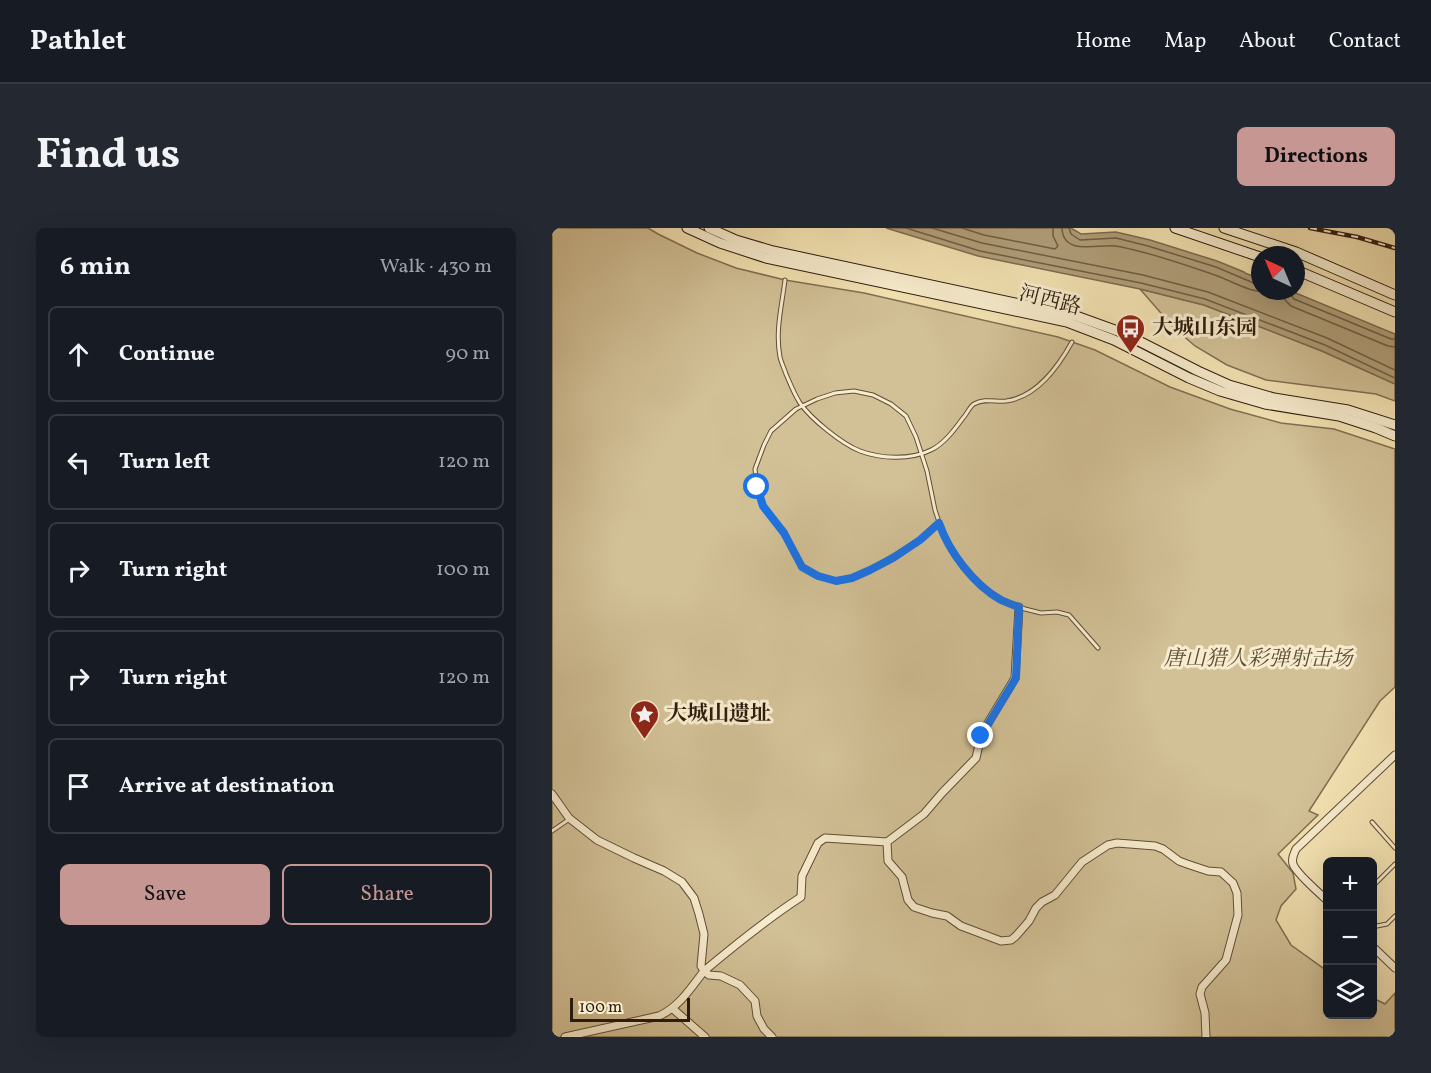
<!DOCTYPE html>
<html lang="en">
<head>
<meta charset="utf-8">
<style>
  body { margin:0; font-family:Vollkorn,"Noto Serif SC",serif; background:#242831; color:#f1f3f6 }
  .controls { position:absolute; right:18px; bottom:18px; display:grid; overflow:hidden; border-radius:9px; box-shadow:0 6px 24px #0002 }
  .controls button { width:54px; height:54px; display:grid; place-items:center; padding:0; border:0; border-bottom:2px solid #363941; background:#171b24; color:#f1f3f6; font:30px sans-serif }
  .compass { position:absolute; left:699px; top:18px; width:54px; height:54px; border-radius:50%; background:#171b24; box-shadow:0 6px 24px #0002; rotate:316deg }
  .scale { position:absolute; left:18px; bottom:15px; width:120px; box-sizing:border-box; padding-left:6px; border:3px solid #2e1c0e; border-top:0; font-size:16px; line-height:21px; white-space:nowrap; color:#2e1c0e; -webkit-text-stroke:4px #f7eccd; paint-order:stroke }
  .stop { position:absolute; width:18px; height:18px; margin:-14px; border:4px solid #1a73e8; border-radius:50%; background:#fff }
  .stop.end { background:#1a73e8; border-color:#fff; box-shadow:0 2px 6px #0008 }
  .list { margin:0; padding:0; list-style:none }
  h2 { display:flex; justify-content:space-between; align-items:center; height:78px; margin:0; padding:0 24px; font-size:26px }
  h2 small { font-size:20px; font-weight:400; color:#9ea1a6 }
  .list li { display:grid; grid-template-columns:39px 1fr auto; gap:18px; align-items:center; box-sizing:border-box; height:96px; margin:0 12px 12px; padding:0 12px; border:2px solid #363941; border-radius:9px }
  .list b { display:block; font-size:22px; white-space:nowrap }
  .list em { font-size:20px; font-style:normal; color:#9ea1a6 }
  .actions { display:flex; gap:12px; padding:18px 24px }
  .actions a { flex:1; padding:14px 0; border:2px solid #c59692; border-radius:9px; text-align:center; font-size:21px; color:#c59692 }
  .actions .main { background:#c59692; color:#111 }
  .icon { flex:none; width:33px; height:33px; fill:none; stroke:currentColor; stroke-width:2; stroke-linecap:round; stroke-linejoin:round }
  .map { position:relative; flex:none; width:843px; height:809px; overflow:hidden; border-radius:9px }
  header { display:flex; align-items:center; gap:36px; box-sizing:border-box; height:84px; padding:0 30px; background:#171b24; border-bottom:2px solid #363941 }
  header strong { font-size:28px }
  nav { display:flex; gap:33px; margin-inline-start:auto; font-size:21px }
  .intro { display:flex; align-items:center; justify-content:space-between; box-sizing:border-box; height:144px; padding:0 36px }
  h1 { margin:0; font-size:42px }
  .button { padding:15px 27px; border-radius:9px; background:#c59692; color:#111; font-size:21px; font-weight:700 }
  main { display:flex; gap:36px; padding:0 36px }
  aside { flex:1; background:#171b24; border-radius:9px; box-shadow:0 6px 24px #0002 }
  .map>svg:first-child { display:block }
  .green { fill:#d2c096; stroke:#806e52; stroke-width:1.5 }
  .water { fill:#b09f7a; stroke:#7c6b4f; stroke-width:1.5 }
  .lines { fill:none; stroke-linecap:round; stroke-linejoin:round }
  .shore { stroke:#6f5e44; stroke-width:1.5 }
  .lane-casing { stroke:#5f4e37; stroke-width:5 }
  .street-casing { stroke:#5f4e37; stroke-width:9 }
  .secondary-casing { stroke:#2e1c0e; stroke-width:11 }
  .lane { stroke:#f7eccd; stroke-width:3 }
  .street { stroke:#f7eccd; stroke-width:7 }
  .secondary { stroke:#f7eccd; stroke-width:9 }
  .rail-casing { stroke:#2e1c0e; stroke-width:4.5 }
  .rail { stroke:#f7eccd; stroke-width:2; stroke-dasharray:7; stroke-linecap:butt }
  .route { stroke:#1a73e8; stroke-width:8 }
  .labels { text-anchor:middle; dominant-baseline:central; stroke-width:6; stroke-linejoin:round; paint-order:stroke }
  .street-label { font-size:21px; fill:#2e1c0e; stroke:#f7eccd }
  .poi-label { font-size:21px; font-weight:bold; fill:#2e1c0e; stroke:#f7eccd; text-anchor:start }
  .park-label { font-size:21px; font-style:italic; fill:#5f4d37; stroke:#f7eccd }
</style>
</head>
<body>
<header>
<strong>Pathlet</strong>
<nav><a>Home</a><a>Map</a><a>About</a><a>Contact</a></nav>
</header>
<div class="intro"><h1>Find us</h1><a class="button">Directions</a></div>
<main>
<aside>
<h2>6 min<small>Walk · 430 m</small></h2>
<ul class="list">
<li><svg class="icon" aria-label="ahead" viewBox="0 0 24 24"><path d="M12 20V5M6 11l6-6 6 6"/></svg><div><b>Continue</b></div><em>90 m</em></li>
<li><svg class="icon" aria-label="left" viewBox="0 0 24 24"><path d="M17 20v-9H6M10 6l-5 5 5 5"/></svg><div><b>Turn left</b></div><em>120 m</em></li>
<li><svg class="icon" aria-label="right" viewBox="0 0 24 24"><path d="M7 20v-9h11M14 6l5 5-5 5"/></svg><div><b>Turn right</b></div><em>100 m</em></li>
<li><svg class="icon" aria-label="right" viewBox="0 0 24 24"><path d="M7 20v-9h11M14 6l5 5-5 5"/></svg><div><b>Turn right</b></div><em>120 m</em></li>
<li><svg class="icon" aria-label="arrive" viewBox="0 0 24 24"><path d="M6 21V4h12l-3 4 3 4H6"/></svg><div><b>Arrive at destination</b></div></li>
</ul>
<div class="actions"><a class="main">Save</a><a>Share</a></div>
</aside>
<div class="map">
<svg width="843" height="809" viewBox="0 0 843 809">
  <rect width="100%" height="100%" fill="#f3e2b2"/>
  <filter id="stains"><feTurbulence type="fractalNoise" baseFrequency=".00333" numOctaves="4"/><feColorMatrix values="0 0 0 0 .2 0 0 0 0 .09 0 0 0 0 .02 0 0 0 .5 -.17"/></filter>
  <radialGradient id="worn" r=".72"><stop offset=".6" stop-color="#630" stop-opacity="0"/><stop offset="1" stop-color="#630" stop-opacity=".3"/></radialGradient>
  <g class="green">
    <polygon points="0,0 96,0 106,6 145,25 184,40 233,52 312,65 506,109 543,122 618,159 678,181 729,195 782,201 843,221 843,459 828,473 757,583 766,587 726,626 741,645 744,661 729,678 724,692 739,717 775,743 776,786 820,786 821,770 833,776 843,765 843,809 0,809"/>
    <polygon points="588,61 652,77 770,123 843,156 843,173 824,166 714,152 675,137 643,118 621,99"/>
  </g>
  <polygon class="water" points="334,0 519,0 529,6 564,4 598,12 665,33 692,44 693,45 708,51 708,63 739,63 843,106 843,156 770,123 652,77 588,61 426,28"/>
  <g class="lines">
    <g class="shore">
      <polyline points="354,0 428,23 589,55 653,71 773,117 843,150"/>
      <polyline points="380,0 430,15 591,47 656,64 775,110 843,142"/>
      <polyline points="410,0 432,7 503,21 506,18 501,8 501,0"/>
      <path d="M510 0C511 28 545 16 563 18 572 19 581 22 590 24 613 30 637 38 660 46 674 50 698 65 711 63"/>
      <polyline points="517,0 519,6 528,12 564,10 596,18 664,39 704,56 708,56"/>
      <polyline points="730,63 733,72 739,78 836,118 843,119"/>
      <polyline points="738,63 739,67 742,71 839,111 843,111"/>
    </g>
    <defs>
      <g id="lane">
        <path d="M233 52C230 77 223 103 228 129 229 134 232 140 234 146 238 155 242 166 248 175 259 191 290 216 308 223 329 231 359 232 379 222 392 216 403 201 411 190 415 186 418 178 422 176 432 170 444 174 454 173 485 169 506 139 520 114"/>
        <polyline points="388,295 368,312 318,342 299,350 284,353 266,348 250,339 232,305 211,278 205,259 203,241 212,217 219,203 244,181 265,171 283,165 302,163 321,167 339,176 354,188 364,209 375,243 383,282 392,309 409,335 430,358 449,371 473,381 489,385 505,384 517,387 546,420"/>
        <polyline points="820,594 843,620"/>
        <polyline points="0,603 16,592"/>
        <polyline points="820,659 843,636"/>
        <polyline points="820,694 825,698 835,696 843,688"/>
      </g>
      <g id="street">
        <path d="M0 566 17 590 45 612 82 630 112 643 130 654 142 670 147 686 152 706 149 738 152 743C139 760 127 779 107 788L13 809"/>
        <polyline points="335,614 336,633 350,649 356,672 362,679 380,685 395,688 409,698 449,713 459,712 464,708 477,693 484,680 490,674 503,667 530,634 556,617 565,615 603,618 611,621 627,633 635,636 656,643 669,644 681,655 685,665 686,687 674,732 650,759 648,766 653,785 654,809"/>
        <path d="M776 673C767 665 744 645 741 636 739 630 742 626 744 621L843 527"/>
        <polyline points="820,718 843,740"/>
        <polyline points="121,781 153,809"/>
        <path d="M220 809 212 801 205 788 203 773 188 757 169 748 157 747 152 743C183 717 215 691 249 669L250 648 266 615 273 610 335 614 372 586 390 565 424 530 429 508 433 500 463 450 467 379"/>
      </g>
      <g id="secondary">
        <polyline points="135,0 168,15 214,30 515,94 562,112 637,150 668,163 713,176 787,188 824,200 843,208"/>
        <polyline points="157,0 184,12 221,23 524,88 571,105 646,143 677,157 722,170 796,182 843,197"/>
        <polyline points="623,0 708,29"/>
        <polyline points="672,0 744,24 843,67"/>
        <polyline points="744,42 843,84"/>
      </g>
    </defs>
    <use href="#lane" class="lane-casing"/>
    <use href="#street" class="street-casing"/>
    <use href="#secondary" class="secondary-casing"/>
    <use href="#lane" class="lane"/>
    <use href="#street" class="street"/>
    <use href="#secondary" class="secondary"/>
    <defs>
      <polyline id="rail" points="758,0 805,9 843,20"/>
    </defs>
    <use href="#rail" class="rail-casing"/>
    <use href="#rail" class="rail"/>
  </g>
  <g class="lines">
    <path class="route" d="M205 259 211 278 232 305 250 339 266 348 284 353 300 350 318 342 341 330 368 312 387 295C397 324 422 357 449 372 455 375 461 377 467 379L464 450 429 508"/>
  </g>
  <defs>
    <symbol id="bus-pin" viewBox="-11 -11 22 30"><path d="M0 17L-7.5 6A9.5 9.5 0 1 1 7.5 6Z" fill="#8f2418" stroke="#f7eccd"/><path d="M-5-6H5V4H4V6H2V4H-2V6H-4V4H-5ZM-3.5-4V0h7V-4ZM-3.5 1.2v1.5H-2V1.2ZM2 1.2v1.5H3.5V1.2Z" fill="#fff"/></symbol>
    <symbol id="sight-pin" viewBox="-11 -11 22 30"><path d="M0 17L-7.5 6A9.5 9.5 0 1 1 7.5 6Z" fill="#8f2418" stroke="#f7eccd"/><path d="M0-6L1.8-2.2L6-1.7L2.9 1.2L3.7 5.4L0 3.3L-3.7 5.4L-2.9 1.2L-6-1.7L-1.8-2.2Z" fill="#fff"/></symbol>
  </defs>
  <g fill-rule="evenodd">
    <use href="#bus-pin" x="562" y="84" width="33" height="45"/>
    <use href="#sight-pin" x="76" y="470" width="33" height="45"/>
  </g>
  <g class="labels">
    <g class="street-label">
      <text transform="translate(498 73) rotate(14)">河西路</text>
    </g>
    <g class="poi-label">
      <text x="600" y="100">大城山东园</text>
      <text x="114" y="486">大城山遗址</text>
    </g>
    <g class="park-label">
      <text x="706" y="431">唐山猎人彩弹射击场</text>
    </g>
  </g>
  <rect width="100%" height="100%" filter="url(#stains)"/>
  <rect width="100%" height="100%" fill="url(#worn)"/>
</svg>
<div class="controls">
<button>+</button>
<button>−</button>
<button><svg class="icon" aria-label="layers" viewBox="0 0 24 24"><path d="M12 4l9 5-9 5-9-5zM3 14l9 5 9-5"/></svg></button>
</div>
<svg class="compass" viewBox="-18 -18 36 36"><path d="M0-13l5 13h-10z" fill="#e53935"/><path d="M0 13l5-13h-10z" fill="#9ea1a6"/></svg>
<div class="scale">100 m</div>
<div class="stop" style="left:205px;top:259px"></div>
<div class="stop end" style="left:429px;top:508px"></div>
</div>
</main>
</body>
</html>
